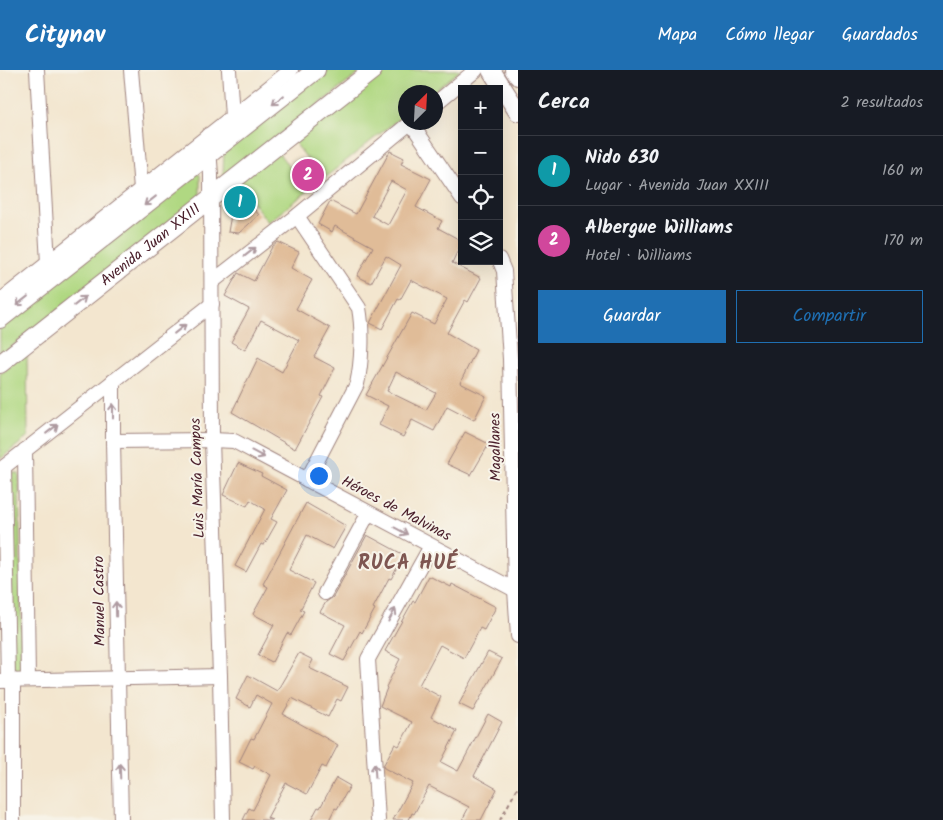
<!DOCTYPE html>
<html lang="es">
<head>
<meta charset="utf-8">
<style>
  body { margin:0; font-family:Kalam,sans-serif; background:#20242c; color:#f1f3f6 }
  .controls { position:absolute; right:15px; top:15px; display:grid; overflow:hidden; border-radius:0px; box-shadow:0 5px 20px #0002 }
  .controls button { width:45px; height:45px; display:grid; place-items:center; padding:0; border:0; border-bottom:1px solid #363941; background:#171b24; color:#f1f3f6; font:25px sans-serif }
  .compass { position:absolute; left:398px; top:15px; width:45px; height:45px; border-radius:50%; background:#171b24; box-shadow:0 5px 20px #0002; rotate:24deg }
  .you { position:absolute; left:318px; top:405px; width:18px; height:18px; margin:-12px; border:4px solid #fff; border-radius:50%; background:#1a73e8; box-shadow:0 0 0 8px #1a73e833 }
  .badge { display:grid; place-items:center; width:32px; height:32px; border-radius:50%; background:#1f6fb2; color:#fff; font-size:16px; font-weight:700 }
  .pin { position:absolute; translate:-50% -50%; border:2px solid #fff; box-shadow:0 1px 5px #0006 }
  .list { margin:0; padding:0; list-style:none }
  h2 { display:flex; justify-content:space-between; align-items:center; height:65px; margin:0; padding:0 20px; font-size:21px }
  h2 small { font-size:16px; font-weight:400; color:#9ea1a6 }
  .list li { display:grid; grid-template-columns:32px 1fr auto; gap:15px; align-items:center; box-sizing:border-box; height:70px; padding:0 20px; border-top:1px solid #363941 }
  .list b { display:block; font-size:19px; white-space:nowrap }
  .list p { margin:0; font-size:16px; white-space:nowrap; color:#9ea1a6 }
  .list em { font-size:16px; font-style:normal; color:#9ea1a6 }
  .actions { display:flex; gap:10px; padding:15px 20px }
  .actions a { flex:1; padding:11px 0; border:1px solid #1f6fb2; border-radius:0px; text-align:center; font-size:18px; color:#1f6fb2 }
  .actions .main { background:#1f6fb2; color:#fff }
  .icon { flex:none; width:28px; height:28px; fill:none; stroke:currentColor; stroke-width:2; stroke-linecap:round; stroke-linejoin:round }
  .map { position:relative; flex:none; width:518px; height:750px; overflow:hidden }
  header { display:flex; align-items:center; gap:30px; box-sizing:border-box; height:70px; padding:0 25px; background:#1f6fb2; color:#fff }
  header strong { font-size:24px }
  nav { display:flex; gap:28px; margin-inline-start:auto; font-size:18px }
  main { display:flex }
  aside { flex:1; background:#171b24 }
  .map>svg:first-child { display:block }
  .green { fill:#b0d882; stroke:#7d7c56 }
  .building { fill:#e0bc98; fill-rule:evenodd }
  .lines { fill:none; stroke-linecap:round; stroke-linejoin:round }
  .minor-casing { stroke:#9e827d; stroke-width:16 }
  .tertiary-casing { stroke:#9e827d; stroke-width:20 }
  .path { stroke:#9e827d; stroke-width:2; stroke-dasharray:4 4; stroke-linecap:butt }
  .minor { stroke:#fff; stroke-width:14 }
  .tertiary { stroke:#fff; stroke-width:18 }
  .oneway { stroke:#ae9aa0 }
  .labels { text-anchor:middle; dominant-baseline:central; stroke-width:4; stroke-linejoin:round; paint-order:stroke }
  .street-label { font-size:15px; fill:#4a1f2b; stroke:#f7f3e8 }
  .district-label { font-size:20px; font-weight:bold; letter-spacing:1px; fill:#7e5651; stroke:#f7f3e8 }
</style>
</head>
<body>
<header>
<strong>Citynav</strong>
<nav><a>Mapa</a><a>Cómo llegar</a><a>Guardados</a></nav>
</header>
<main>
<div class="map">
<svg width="518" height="750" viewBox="0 0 518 750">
  <rect width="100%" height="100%" fill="#f7f3e8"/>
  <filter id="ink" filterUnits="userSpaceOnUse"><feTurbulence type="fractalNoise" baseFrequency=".02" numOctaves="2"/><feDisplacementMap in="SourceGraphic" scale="10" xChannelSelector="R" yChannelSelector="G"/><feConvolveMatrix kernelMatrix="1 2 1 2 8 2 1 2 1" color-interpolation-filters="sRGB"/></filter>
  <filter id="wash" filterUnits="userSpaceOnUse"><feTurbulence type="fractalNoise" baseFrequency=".0096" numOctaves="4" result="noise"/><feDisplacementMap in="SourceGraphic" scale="20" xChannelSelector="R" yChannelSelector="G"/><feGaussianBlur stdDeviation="1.12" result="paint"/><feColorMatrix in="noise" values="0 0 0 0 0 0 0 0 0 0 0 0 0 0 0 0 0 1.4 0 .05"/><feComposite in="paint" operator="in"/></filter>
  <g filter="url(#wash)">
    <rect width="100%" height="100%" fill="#f3e6cf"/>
    <g class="green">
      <polygon points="324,0 364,0 225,106 223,104 224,81"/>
      <polygon points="380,0 461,0 433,22 406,22 405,44 323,109 292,69"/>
      <polygon points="277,81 308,121 268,152 237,112"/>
      <polygon points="197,103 200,105 200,127 0,286 0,256"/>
      <polygon points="27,281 28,367 0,389 0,303"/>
      <polygon points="9,403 19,403 22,603 12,603"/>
    </g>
    <g id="blocks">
      <g class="building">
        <path d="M390 81 404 88 401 94 431 109 416 137 442 151 438 158 462 171 452 193 481 208 468 232 465 230 447 263 476 280 460 313 486 326 474 350 447 336 434 361 412 350 403 367 379 355 388 336 366 325 412 243 434 254 447 229 411 210 400 230 398 229 382 259 370 253 401 195 386 186 371 213 357 206 373 177 335 156 332 162 318 154 330 131 356 144ZM391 111 407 120 388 155 372 146ZM396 302 436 323 426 340 387 321Z"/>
        <polygon points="309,92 320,106 307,117 295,103"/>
        <polygon points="238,120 259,145 239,163 228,162 235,122"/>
        <polygon points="278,172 299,182 291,198 312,210 296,239 330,258 314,287 335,298 321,326 323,327 295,379 232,342 258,288 282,302 299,270 261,250 245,280 231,272 249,239 225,226 238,203 254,211 272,177"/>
        <polygon points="465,362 489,374 471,405 447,394"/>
        <polygon points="238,393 262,404 261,406 287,420 271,449 277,452 264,475 261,474 246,502 235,496 265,439 250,430 247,436 223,425"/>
        <polygon points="306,433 346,456 333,479 307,465 289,500 314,513 300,540 304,541 291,565 287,563 272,592 258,585 274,555 253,544 268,517 263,514"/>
        <polygon points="367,465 404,485 391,509 389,508 373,538 375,539 362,563 360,561 344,591 330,584 345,555 320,542 326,532 333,527"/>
        <polygon points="429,506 451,517 452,514 496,537 484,560 480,558 464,588 440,575 419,615 441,627 431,647 457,661 441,692 458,701 488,644 502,652 474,706 497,719 481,750 462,750 469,737 429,716 414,744 412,743 409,750 393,750 413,713 384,698 383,696 395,674 399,676 412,652 380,636 387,618 386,617 400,589 385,581 413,531 415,532"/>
        <polygon points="488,582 502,589 473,641 459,634"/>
        <polygon points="299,583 313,590 309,598 348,617 341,631 337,629 328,647 292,628 283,644 338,675 326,698 322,696 307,724 286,713 267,748 272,750 243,750 249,738 253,740 271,705 255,696 253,699 239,692 251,668 254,669 272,634 256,625 250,637 236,629 248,605 277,621"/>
        <polygon points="336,708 350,716 337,739 335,738 329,750 311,750 318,737 320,738"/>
      </g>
    </g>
  </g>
  <g filter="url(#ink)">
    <use href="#blocks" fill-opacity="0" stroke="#9e827d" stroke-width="1"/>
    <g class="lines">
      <defs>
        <g id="minor">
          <polyline points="37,0 48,193"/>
          <polyline points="131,0 141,119"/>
          <polyline points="229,0 232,47"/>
          <polyline points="436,33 476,0"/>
          <polyline points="411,53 462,128"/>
          <polyline points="208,65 211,105 212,370 220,606 223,750"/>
          <path d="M297 146 359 238C363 260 362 292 357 314L307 410"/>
          <polyline points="499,189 504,201 510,289 515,520 518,566"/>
          <polyline points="212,212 297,146 411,52"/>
          <polyline points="0,231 291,0"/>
          <polyline points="113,311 113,371 121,750"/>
          <polyline points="113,371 212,370 234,371 515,520 518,520"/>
          <polyline points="25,380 28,610"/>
          <polyline points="4,397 8,611"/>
          <polyline points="0,400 212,234"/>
          <polyline points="325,523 368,444"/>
          <polyline points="0,611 220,606"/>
          <polyline points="13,750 13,610"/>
          <polyline points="378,750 368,589 431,476"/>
        </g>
        <g id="tertiary">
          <polyline points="491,0 518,42"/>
          <polyline points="514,0 518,6"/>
          <polyline points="0,249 316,0"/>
          <path id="s1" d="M0 294 373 0"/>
        </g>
      </defs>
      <use href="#minor" class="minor-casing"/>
      <use href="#tertiary" class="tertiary-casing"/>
      <polyline class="path" points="500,750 518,717"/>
      <use href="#minor" class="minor"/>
      <use href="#tertiary" class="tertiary"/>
    </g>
    <defs><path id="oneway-shaft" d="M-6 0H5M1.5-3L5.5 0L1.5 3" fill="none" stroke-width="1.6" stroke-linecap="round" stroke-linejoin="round" transform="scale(1.25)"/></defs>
    <g class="oneway">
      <use href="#oneway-shaft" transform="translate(278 30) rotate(142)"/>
      <use href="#oneway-shaft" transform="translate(150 131) rotate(142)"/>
      <use href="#oneway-shaft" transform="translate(250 182) rotate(-38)"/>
      <use href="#oneway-shaft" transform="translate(22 231) rotate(142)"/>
      <use href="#oneway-shaft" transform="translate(80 231) rotate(-38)"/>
      <use href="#oneway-shaft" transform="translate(180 259) rotate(-38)"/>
      <use href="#oneway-shaft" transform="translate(113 341) rotate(-90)"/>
      <use href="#oneway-shaft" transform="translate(52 359) rotate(-38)"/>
      <use href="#oneway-shaft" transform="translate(258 384) rotate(28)"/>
      <use href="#oneway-shaft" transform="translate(401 461) rotate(28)"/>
      <use href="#oneway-shaft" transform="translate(116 539) rotate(-91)"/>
      <use href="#oneway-shaft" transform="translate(392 545) rotate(-61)"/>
      <use href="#oneway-shaft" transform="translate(120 701) rotate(-92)"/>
      <use href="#oneway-shaft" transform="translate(375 701) rotate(-94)"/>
    </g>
  </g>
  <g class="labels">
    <g class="street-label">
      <text stroke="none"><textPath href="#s1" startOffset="192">Avenida Juan XXIII</textPath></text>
      <text transform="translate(496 377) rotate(-91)">Magallanes</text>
      <text transform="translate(198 408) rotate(-92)">Luis María Campos</text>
      <text transform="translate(396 439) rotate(28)">Héroes de Malvinas</text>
      <text transform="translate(100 531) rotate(-91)">Manuel Castro</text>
    </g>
    <g class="district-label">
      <text x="408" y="494">RUCA HUÉ</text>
    </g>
  </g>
</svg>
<div class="controls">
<button>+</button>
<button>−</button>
<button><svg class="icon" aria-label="locate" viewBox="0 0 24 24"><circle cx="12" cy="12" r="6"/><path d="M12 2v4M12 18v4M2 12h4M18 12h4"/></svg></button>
<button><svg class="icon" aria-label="layers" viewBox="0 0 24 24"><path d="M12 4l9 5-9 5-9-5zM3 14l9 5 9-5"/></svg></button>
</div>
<svg class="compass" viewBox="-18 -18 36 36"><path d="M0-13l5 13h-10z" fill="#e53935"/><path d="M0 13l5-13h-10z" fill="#9ea1a6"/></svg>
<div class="you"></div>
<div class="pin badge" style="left:240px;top:132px;background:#0f9aa8">1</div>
<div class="pin badge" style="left:308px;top:105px;background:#d1479c">2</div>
</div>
<aside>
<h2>Cerca<small>2 resultados</small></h2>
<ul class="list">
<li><span class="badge" style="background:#0f9aa8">1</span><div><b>Nido 630</b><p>Lugar · Avenida Juan XXIII</p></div><em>160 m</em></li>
<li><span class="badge" style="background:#d1479c">2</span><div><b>Albergue Williams</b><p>Hotel · Williams</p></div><em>170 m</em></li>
</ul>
<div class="actions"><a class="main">Guardar</a><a>Compartir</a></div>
</aside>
</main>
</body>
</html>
